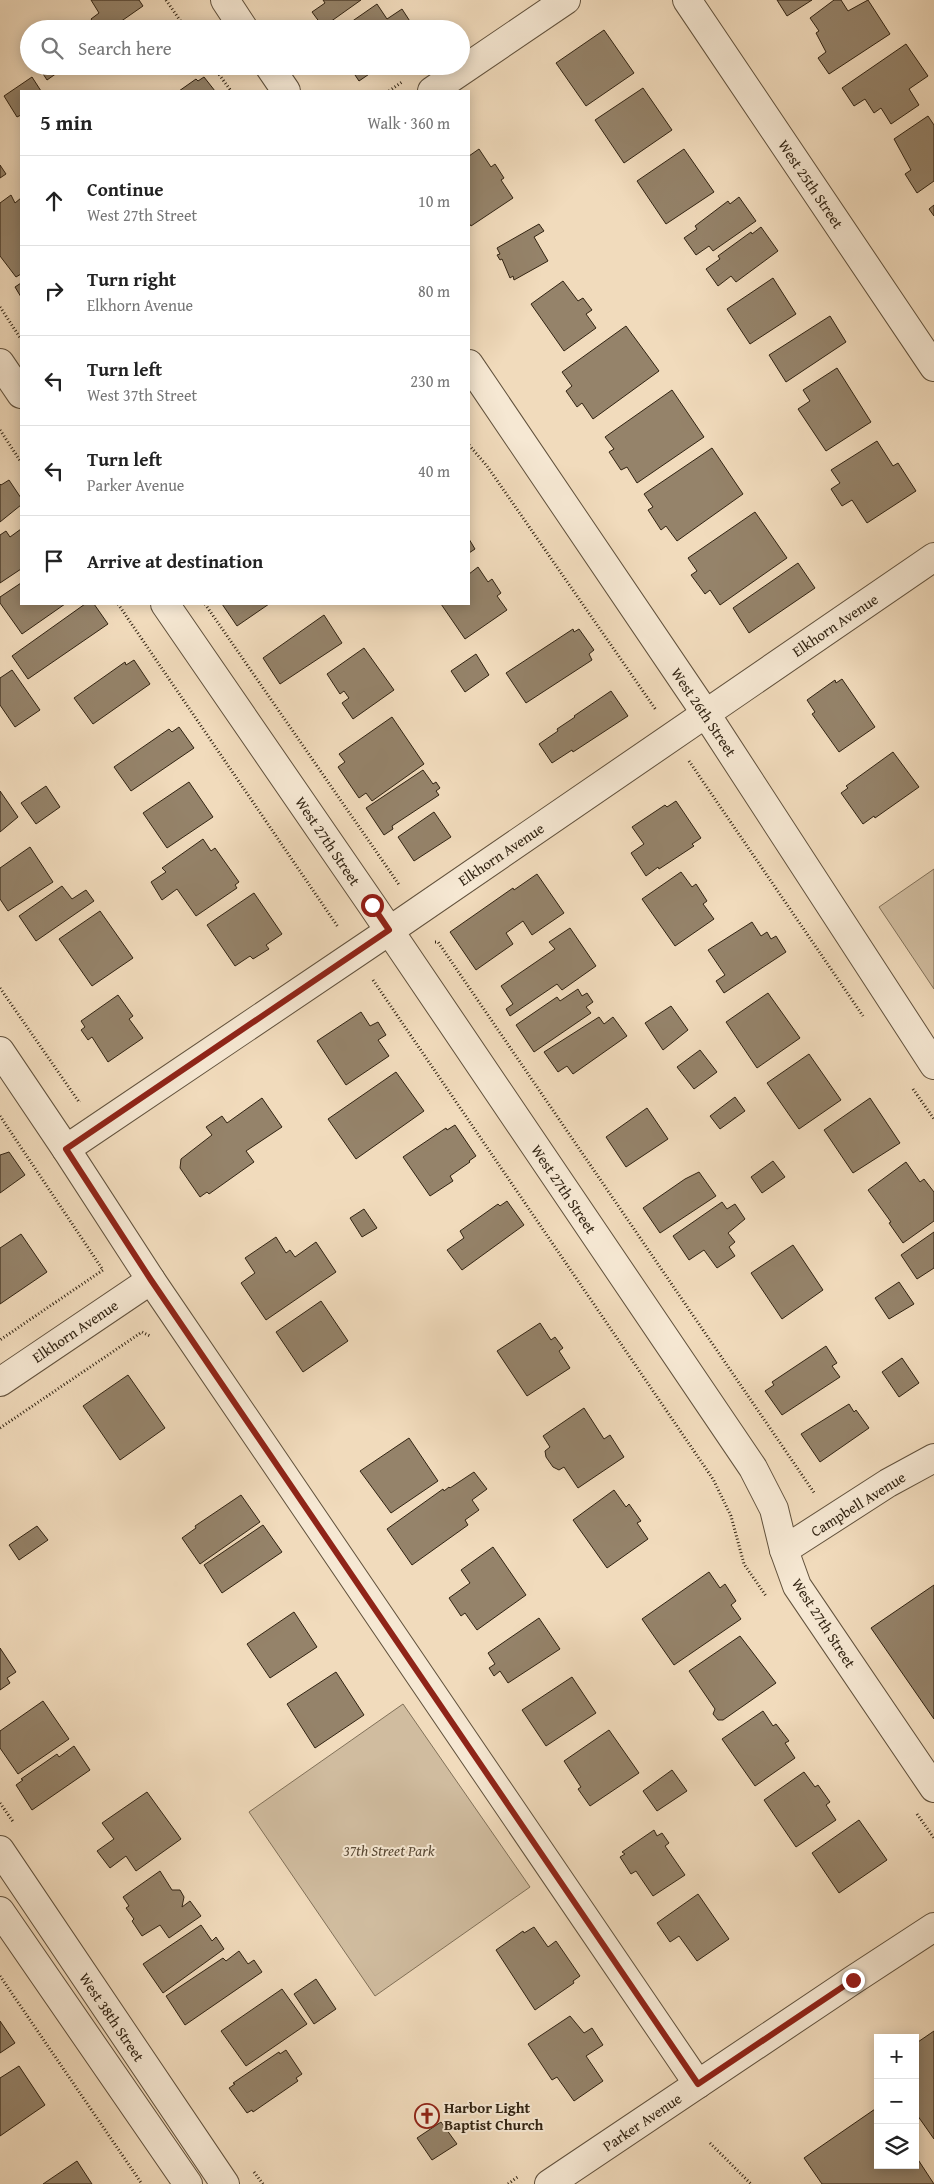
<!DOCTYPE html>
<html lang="en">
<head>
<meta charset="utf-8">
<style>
  body { margin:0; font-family:"Gentium Book Plus",serif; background:#f6f6f6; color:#222 }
  .controls { position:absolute; right:15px; bottom:15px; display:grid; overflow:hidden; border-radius:0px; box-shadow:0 2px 12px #0003 }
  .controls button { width:45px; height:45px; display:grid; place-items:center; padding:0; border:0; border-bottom:1px solid #e0e0e0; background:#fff; color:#222; font:25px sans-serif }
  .stop { position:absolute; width:15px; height:15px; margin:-11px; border:4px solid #8f2418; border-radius:50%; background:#fff }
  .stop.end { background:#8f2418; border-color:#fff; box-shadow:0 1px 5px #0008 }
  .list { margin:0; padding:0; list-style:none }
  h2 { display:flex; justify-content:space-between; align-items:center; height:65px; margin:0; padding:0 20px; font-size:21px }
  h2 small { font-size:16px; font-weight:400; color:#767676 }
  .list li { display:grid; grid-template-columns:32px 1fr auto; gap:15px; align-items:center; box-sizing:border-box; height:90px; padding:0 20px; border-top:1px solid #e0e0e0 }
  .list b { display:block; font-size:19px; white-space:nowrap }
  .list p { margin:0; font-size:16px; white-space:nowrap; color:#767676 }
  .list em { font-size:16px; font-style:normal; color:#767676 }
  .icon { flex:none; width:28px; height:28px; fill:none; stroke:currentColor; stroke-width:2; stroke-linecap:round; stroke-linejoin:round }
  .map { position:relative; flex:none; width:934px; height:2184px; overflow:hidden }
  .search { position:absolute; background:#fff; box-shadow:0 2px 12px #0003; left:20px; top:20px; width:450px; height:55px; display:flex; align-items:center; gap:12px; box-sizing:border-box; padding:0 18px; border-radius:28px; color:#767676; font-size:19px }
  .panel { position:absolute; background:#fff; box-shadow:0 2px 12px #0003; left:20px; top:90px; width:450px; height:515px; border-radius:0px }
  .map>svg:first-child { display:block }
  .green { fill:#d0bc9f; stroke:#807058 }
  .building { fill:#95836a; stroke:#312312 }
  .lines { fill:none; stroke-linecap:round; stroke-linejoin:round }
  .minor-casing { stroke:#61513c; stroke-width:30 }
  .path { stroke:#312312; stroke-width:3; stroke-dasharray:1 2.5; stroke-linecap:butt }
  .minor { stroke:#f6e8d3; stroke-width:28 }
  .route { stroke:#8f2418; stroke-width:6 }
  .labels { text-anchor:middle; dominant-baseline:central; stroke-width:4; stroke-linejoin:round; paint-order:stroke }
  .street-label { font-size:15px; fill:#312312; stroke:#f6e8d3 }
  .park-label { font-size:15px; font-style:italic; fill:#594935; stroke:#f6e8d3 }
  .poi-label { font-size:15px; font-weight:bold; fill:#312312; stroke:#f6e8d3; text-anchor:start }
</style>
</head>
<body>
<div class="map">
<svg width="934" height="2184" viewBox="0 0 934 2184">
  <rect width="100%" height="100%" fill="#f1dbbc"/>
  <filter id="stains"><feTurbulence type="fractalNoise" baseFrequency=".004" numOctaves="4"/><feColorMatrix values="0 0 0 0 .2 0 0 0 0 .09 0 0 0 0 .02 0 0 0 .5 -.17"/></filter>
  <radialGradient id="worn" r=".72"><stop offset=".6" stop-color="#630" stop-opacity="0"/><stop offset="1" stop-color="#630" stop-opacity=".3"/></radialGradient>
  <g class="green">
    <polygon points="934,869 934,989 879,907"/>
    <polygon points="403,1704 530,1887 375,1996 249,1812"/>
  </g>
  <g class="building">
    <polygon points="91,0 139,0 143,6 110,29 98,29 91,19 99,13"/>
    <polygon points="323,0 361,0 323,27 312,12 325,3"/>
    <polygon points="777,0 812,0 787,16"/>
    <polygon points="834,0 841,0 848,11 868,0 890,34 829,74 818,58 826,52 816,33 819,31 810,18"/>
    <polygon points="377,4 387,19 402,9 415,29 341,29"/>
    <polygon points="604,30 634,73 586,106 556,63"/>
    <polygon points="906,44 928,76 909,89 919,105 891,124 881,108 874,113 865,99 854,106 842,88"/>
    <polygon points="38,66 67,66 47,80"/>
    <polygon points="349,66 381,66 359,81"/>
    <polygon points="32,77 41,91 21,91 21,115 17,117 4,96"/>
    <polygon points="204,77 215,91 179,91 196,79 198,81"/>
    <polygon points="643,88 672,130 624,163 595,120"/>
    <polygon points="928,116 934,125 934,181 917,193 905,174 911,170 894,139"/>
    <polygon points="479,149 491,167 495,164 504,178 501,180 513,198 471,226 469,223 469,156"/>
    <polygon points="684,149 714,192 666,224 637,181"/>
    <polygon points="0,165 6,174 0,178"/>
    <polygon points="11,195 15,203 21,198 21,274 16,277 0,256 0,203"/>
    <polygon points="739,197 756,221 713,251 709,246 696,255 684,238 697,229 695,226 728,201 730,204"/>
    <polygon points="934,205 934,216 929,209"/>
    <polygon points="539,224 544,231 534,237 548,261 514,280 513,276 510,278 502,259 500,260 497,255 500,254 497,248"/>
    <polygon points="761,227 778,251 736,282 731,276 718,286 706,269 720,259 718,256 751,232 752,234"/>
    <polygon points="773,278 796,314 750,344 727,309"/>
    <polygon points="563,281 578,301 583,298 592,310 586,314 596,328 564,351 531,304"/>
    <polygon points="21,283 21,297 15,287"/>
    <polygon points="830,316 846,342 786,382 769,355"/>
    <polygon points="626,326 659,371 593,419 582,403 577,407 566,391 572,386 562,372"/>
    <polygon points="837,368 871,422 826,451 798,409 810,401 803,390"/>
    <polygon points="672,390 704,437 637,483 627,467 621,470 609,452 614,449 605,437"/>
    <polygon points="877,441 893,466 898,463 916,491 867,523 852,500 842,506 831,489 840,483 831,470"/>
    <polygon points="712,448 743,494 677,541 666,526 661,530 648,510 653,507 644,494"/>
    <polygon points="9,480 21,498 21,505 0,522 0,484 1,485"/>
    <polygon points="755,512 787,558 720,605 710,590 705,594 691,575 697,571 688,558"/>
    <polygon points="21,529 21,569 0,583 0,535 6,531 10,537"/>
    <polygon points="469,539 475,549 469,553"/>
    <polygon points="798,563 815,588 749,633 733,608"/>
    <polygon points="478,567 488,582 492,579 501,593 497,596 507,610 465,639 441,604 469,604 469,574"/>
    <polygon points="21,583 21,604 65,604 22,634 0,603 0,597"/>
    <polygon points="85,604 94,604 108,624 28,679 12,656"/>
    <polygon points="222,604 269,604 237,626"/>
    <polygon points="324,615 342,643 280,684 263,658"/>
    <polygon points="573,629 574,632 579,629 594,650 589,654 592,660 526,703 506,673"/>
    <polygon points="364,648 394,690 353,719 342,703 349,698 344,691 340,694 327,674"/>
    <polygon points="476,654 489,675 465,692 451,671"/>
    <polygon points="134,660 150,684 93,724 74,698 125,662 126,665"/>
    <polygon points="12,670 40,710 15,727 0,705 0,678"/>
    <polygon points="842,679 875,727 839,752 812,714 815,712 807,700 835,680 836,683"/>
    <polygon points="611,691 628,716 573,752 572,750 552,763 539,744 558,731 557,729 575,717 574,716"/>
    <polygon points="392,717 424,764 372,801 366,793 359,798 338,767 345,762 339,754"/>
    <polygon points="179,727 194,748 131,791 114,767 169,729 172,732"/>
    <polygon points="893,752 919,787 875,818 874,816 863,824 841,793 848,788 846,786"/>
    <polygon points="423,770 433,784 436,782 440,788 436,791 439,795 392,826 393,829 384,835 366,808"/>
    <polygon points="189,782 213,817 167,848 143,813"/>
    <polygon points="46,786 60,807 36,824 21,803"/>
    <polygon points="0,791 18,817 0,832"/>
    <polygon points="676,801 701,838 692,844 694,846 659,869 658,867 646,876 631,853 644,844 632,827 665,805 667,807"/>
    <polygon points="434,812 451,837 414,861 398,837"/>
    <polygon points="203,839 211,851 215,848 239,882 235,885 237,888 196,916 177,889 162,900 151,882 166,872 162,868"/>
    <polygon points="30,847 53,882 8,911 0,899 0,868"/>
    <polygon points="681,872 692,887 696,884 707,901 703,904 714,919 675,946 642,899"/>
    <polygon points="537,874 564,913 532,935 523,921 506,933 513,944 476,970 450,932 513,888 514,890"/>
    <polygon points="62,886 72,899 86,890 94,901 36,941 19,916"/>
    <polygon points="254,893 282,934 266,945 269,949 253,959 250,956 235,966 207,925"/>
    <polygon points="100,911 133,958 92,986 59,939"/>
    <polygon points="752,922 761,936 767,932 771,939 776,936 786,952 724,993 716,981 725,975 708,950"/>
    <polygon points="570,928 596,966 562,990 557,984 510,1016 506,1009 513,1004 501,986 555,949 549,942"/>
    <polygon points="578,989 582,996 587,993 593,1002 586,1007 591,1013 534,1052 516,1025 557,997 560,1001"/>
    <polygon points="768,993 800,1038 757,1068 726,1022"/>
    <polygon points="118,995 133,1016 129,1019 143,1038 108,1062 92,1037 88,1040 81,1030 85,1027 81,1021"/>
    <polygon points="671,1006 688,1030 663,1050 645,1023"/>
    <polygon points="361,1012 370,1026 378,1022 386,1035 378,1040 389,1056 346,1085 317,1041"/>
    <polygon points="599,1017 604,1024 613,1017 627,1036 573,1074 567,1066 558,1072 544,1052"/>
    <polygon points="700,1050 717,1072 694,1089 677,1067"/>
    <polygon points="809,1054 841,1100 799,1129 767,1083"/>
    <polygon points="396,1072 424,1111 356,1159 328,1119"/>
    <polygon points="735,1097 745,1111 720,1129 710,1116"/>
    <polygon points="262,1098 282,1127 246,1151 254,1162 209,1194 207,1192 200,1197 180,1168 181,1159 212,1135 206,1127 222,1116 227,1123"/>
    <polygon points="870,1098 900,1143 853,1173 824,1130"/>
    <polygon points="647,1108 668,1139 626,1167 606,1137"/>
    <polygon points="455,1125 476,1156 469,1161 470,1162 450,1176 453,1181 430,1196 403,1157 446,1128 447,1130"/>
    <polygon points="9,1152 25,1175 0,1193 0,1155"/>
    <polygon points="773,1161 785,1177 762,1193 751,1177"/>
    <polygon points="906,1162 920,1182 924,1179 934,1192 934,1221 903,1243 889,1223 891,1222 868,1190"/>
    <polygon points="699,1172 716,1196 660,1233 643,1208 685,1179"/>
    <polygon points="507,1201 524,1225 462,1270 447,1250 464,1238 460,1231 498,1204 500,1206"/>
    <polygon points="722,1202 727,1209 735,1204 745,1219 728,1233 735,1242 729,1247 735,1256 717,1268 704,1250 689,1260 673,1236"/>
    <polygon points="364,1209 377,1228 362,1237 350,1218"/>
    <polygon points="934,1232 934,1268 917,1279 901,1255"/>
    <polygon points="21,1234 47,1272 0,1304 0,1248"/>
    <polygon points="276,1237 286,1253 290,1250 295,1257 316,1242 336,1272 266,1320 241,1283 255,1273 245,1258"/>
    <polygon points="793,1245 823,1290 782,1319 751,1273"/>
    <polygon points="899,1282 914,1304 889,1319 875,1298"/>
    <polygon points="321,1301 348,1341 303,1372 276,1332"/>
    <polygon points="540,1323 551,1340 555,1337 563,1348 559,1351 570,1368 527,1396 497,1351"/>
    <polygon points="826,1346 837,1363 832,1366 840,1377 782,1415 765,1391 774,1385 772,1382"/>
    <polygon points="902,1358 919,1383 899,1397 882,1372"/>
    <polygon points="128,1375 165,1428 120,1460 83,1406"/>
    <polygon points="849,1404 854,1412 856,1410 869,1428 820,1462 801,1434"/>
    <polygon points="584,1408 604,1439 610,1435 624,1457 578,1488 564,1467 559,1470 553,1467 546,1457 545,1451 550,1447 543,1436"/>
    <polygon points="409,1438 438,1481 391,1513 360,1471"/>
    <polygon points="474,1472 487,1489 472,1500 479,1510 465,1520 468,1525 412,1565 387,1529 443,1489 444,1491 449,1487 450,1488"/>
    <polygon points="614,1490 626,1507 629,1504 641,1521 637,1523 648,1539 607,1568 573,1520"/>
    <polygon points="241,1495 260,1522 200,1564 182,1538 196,1528 195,1526"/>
    <polygon points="263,1525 282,1552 222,1593 204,1565"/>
    <polygon points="37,1526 48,1540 19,1560 9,1545"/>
    <polygon points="493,1547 526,1595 477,1630 465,1613 461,1616 449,1598 470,1583 461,1570"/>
    <polygon points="709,1572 720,1588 725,1584 736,1601 731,1605 741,1619 674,1665 642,1619"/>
    <polygon points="934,1585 934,1719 871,1628"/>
    <polygon points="294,1612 317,1647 270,1678 247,1644"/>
    <polygon points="539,1618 560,1649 508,1683 500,1671 494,1676 489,1668 495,1664 488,1653"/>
    <polygon points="740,1636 776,1683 723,1720 718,1720 713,1714 715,1709 689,1671"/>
    <polygon points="0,1648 16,1672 7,1678 10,1683 0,1690"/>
    <polygon points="336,1672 364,1715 315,1748 287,1704"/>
    <polygon points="572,1677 596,1713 546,1746 522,1710"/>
    <polygon points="43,1701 69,1739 18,1774 0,1748 0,1731"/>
    <polygon points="763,1711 773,1726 776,1724 789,1741 785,1743 795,1758 755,1786 722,1739"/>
    <polygon points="609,1730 639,1773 590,1806 578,1789 581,1787 564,1761"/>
    <polygon points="74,1746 90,1770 32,1810 16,1785 23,1780 21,1779 57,1754 59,1757"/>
    <polygon points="672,1770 687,1791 657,1811 643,1791"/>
    <polygon points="804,1772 815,1787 818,1785 830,1802 826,1805 836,1820 796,1847 764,1800"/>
    <polygon points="147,1792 181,1839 136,1871 126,1856 110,1868 97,1851 114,1839 102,1823"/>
    <polygon points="859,1820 887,1860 839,1893 812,1853"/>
    <polygon points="654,1830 657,1836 662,1833 669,1843 665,1846 685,1875 653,1896 636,1871 631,1874 620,1857 625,1854 622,1852"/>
    <polygon points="160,1871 172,1890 180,1890 184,1897 182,1907 190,1901 201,1916 169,1938 160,1925 142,1936 132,1921 134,1919 126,1908 129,1906 123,1897"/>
    <polygon points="698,1894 729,1939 697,1961 679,1936 670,1942 657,1923"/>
    <polygon points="201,1925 212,1941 216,1937 224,1949 163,1993 143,1964"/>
    <polygon points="534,1927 548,1947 556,1941 580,1976 573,1981 574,1983 535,2010 496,1950 523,1931 524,1933"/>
    <polygon points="239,1951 248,1964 254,1960 262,1972 185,2025 166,1996 223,1958 226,1961"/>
    <polygon points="316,1979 336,2009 314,2024 294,1994"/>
    <polygon points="282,1989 307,2024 246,2066 221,2031"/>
    <polygon points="570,2016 584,2033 592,2028 603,2045 586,2056 603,2081 574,2101 557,2077 552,2080 528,2044"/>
    <polygon points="0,2021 15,2043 0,2053"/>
    <polygon points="934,2031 934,2139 915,2112 915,2044"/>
    <polygon points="286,2050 302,2074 296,2078 298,2081 253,2112 252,2110 247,2113 229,2088 235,2084 233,2083 279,2052 280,2054"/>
    <polygon points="19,2066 45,2105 0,2136 0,2078"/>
    <polygon points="878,2107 878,2165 915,2165 915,2155 934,2184 822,2184 804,2158"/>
    <polygon points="441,2122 457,2144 432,2160 417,2138"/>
    <polygon points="77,2161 92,2184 43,2184"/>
  </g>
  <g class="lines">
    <defs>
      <g id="minor">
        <polyline points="225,0 244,29"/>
        <polyline points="687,0 934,367"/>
        <polyline points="269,66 286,91"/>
        <polyline points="432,91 566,0"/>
        <polyline points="0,363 21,394"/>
        <polyline points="469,364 706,714 934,1065"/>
        <polyline points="165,604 372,905 753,1468 774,1509 784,1550 797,1586 934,1788"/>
        <polyline points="0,1051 66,1149 151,1280 698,2084"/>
        <polyline points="66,1149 389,931 934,557"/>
        <polyline points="0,1382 151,1280"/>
        <polyline points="784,1550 888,1483 934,1458"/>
        <polyline points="0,1850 225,2184"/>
        <polyline points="0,1911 188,2184"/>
        <polyline points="549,2184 853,1980 934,1927"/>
      </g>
    </defs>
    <use href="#minor" class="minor-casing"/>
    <g class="path">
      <polyline points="166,0 186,29"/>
      <polyline points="213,66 231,91"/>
      <polyline points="389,91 402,82"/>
      <polyline points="0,307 21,339"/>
      <polyline points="0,430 21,462"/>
      <polyline points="469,445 487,466 656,710"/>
      <polyline points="118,604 338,927"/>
      <polyline points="205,604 400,886"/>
      <polyline points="689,761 863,1016"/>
      <polyline points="435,942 438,942 815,1494"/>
      <polyline points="373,980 713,1479 731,1516 744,1564 766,1596"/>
      <polyline points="0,988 79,1102 80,1101"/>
      <polyline points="913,1089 934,1119"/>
      <polyline points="0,1116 103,1270 0,1340"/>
      <polyline points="0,1428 142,1332 150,1336"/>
      <polyline points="0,1803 14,1823"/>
      <polyline points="917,1814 934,1838"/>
      <polyline points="0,1976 142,2184"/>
      <polyline points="710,2143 751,2184"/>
      <polyline points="254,2172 263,2184"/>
      <polyline points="508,2184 519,2176"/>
    </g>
    <use href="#minor" class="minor"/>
  </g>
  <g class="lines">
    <polyline class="route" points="372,905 389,930 66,1149 151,1280 698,2084 853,1980"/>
  </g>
  <defs>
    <symbol id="church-ring" viewBox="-11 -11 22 22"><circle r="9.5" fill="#f6e8d3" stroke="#8f2418" stroke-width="1.5"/><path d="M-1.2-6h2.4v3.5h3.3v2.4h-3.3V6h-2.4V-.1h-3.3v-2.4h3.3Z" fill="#8f2418"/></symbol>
  </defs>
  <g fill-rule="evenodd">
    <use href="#church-ring" x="413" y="2102" width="28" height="28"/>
  </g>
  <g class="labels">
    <g class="street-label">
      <text transform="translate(811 184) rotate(56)">West 25th Street</text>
      <text transform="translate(835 625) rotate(-34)">Elkhorn Avenue</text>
      <text transform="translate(704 712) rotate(56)">West 26th Street</text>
      <text transform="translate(328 841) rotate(56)">West 27th Street</text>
      <text transform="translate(501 854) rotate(-34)">Elkhorn Avenue</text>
      <text transform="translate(564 1189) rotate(56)">West 27th Street</text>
      <text transform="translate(75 1331) rotate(-34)">Elkhorn Avenue</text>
      <text transform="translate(858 1504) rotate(-32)">Campbell Avenue</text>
      <text transform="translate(824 1623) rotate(57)">West 27th Street</text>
      <text transform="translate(112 2017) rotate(56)">West 38th Street</text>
      <text transform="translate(642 2122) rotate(-34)">Parker Avenue</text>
    </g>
    <g class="park-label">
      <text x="389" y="1850">37th Street Park</text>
    </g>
    <g class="poi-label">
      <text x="444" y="2107">Harbor Light<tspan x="444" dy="17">Baptist Church</tspan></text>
    </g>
  </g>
  <rect width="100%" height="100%" filter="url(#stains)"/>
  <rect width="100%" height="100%" fill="url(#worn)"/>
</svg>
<div class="controls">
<button>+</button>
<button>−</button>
<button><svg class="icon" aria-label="layers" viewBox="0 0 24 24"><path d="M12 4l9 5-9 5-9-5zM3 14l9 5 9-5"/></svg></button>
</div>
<div class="stop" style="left:372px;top:905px"></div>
<div class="stop end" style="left:853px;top:1980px"></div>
<div class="search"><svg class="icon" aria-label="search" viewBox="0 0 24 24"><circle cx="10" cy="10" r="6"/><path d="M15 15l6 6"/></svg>Search here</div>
<section class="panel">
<h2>5 min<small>Walk · 360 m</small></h2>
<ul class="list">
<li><svg class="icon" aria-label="ahead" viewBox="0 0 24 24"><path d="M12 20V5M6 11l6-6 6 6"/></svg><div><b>Continue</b><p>West 27th Street</p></div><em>10 m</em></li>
<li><svg class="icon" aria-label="right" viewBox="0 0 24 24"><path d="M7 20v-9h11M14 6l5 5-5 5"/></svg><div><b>Turn right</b><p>Elkhorn Avenue</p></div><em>80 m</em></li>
<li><svg class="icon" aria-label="left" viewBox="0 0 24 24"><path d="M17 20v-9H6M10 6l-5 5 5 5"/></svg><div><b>Turn left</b><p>West 37th Street</p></div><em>230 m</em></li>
<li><svg class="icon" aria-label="left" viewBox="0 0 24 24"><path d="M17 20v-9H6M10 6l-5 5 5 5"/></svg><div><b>Turn left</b><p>Parker Avenue</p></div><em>40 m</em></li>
<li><svg class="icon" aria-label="arrive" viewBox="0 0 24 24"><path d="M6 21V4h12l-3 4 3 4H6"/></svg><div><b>Arrive at destination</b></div></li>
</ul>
</section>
</div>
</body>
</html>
